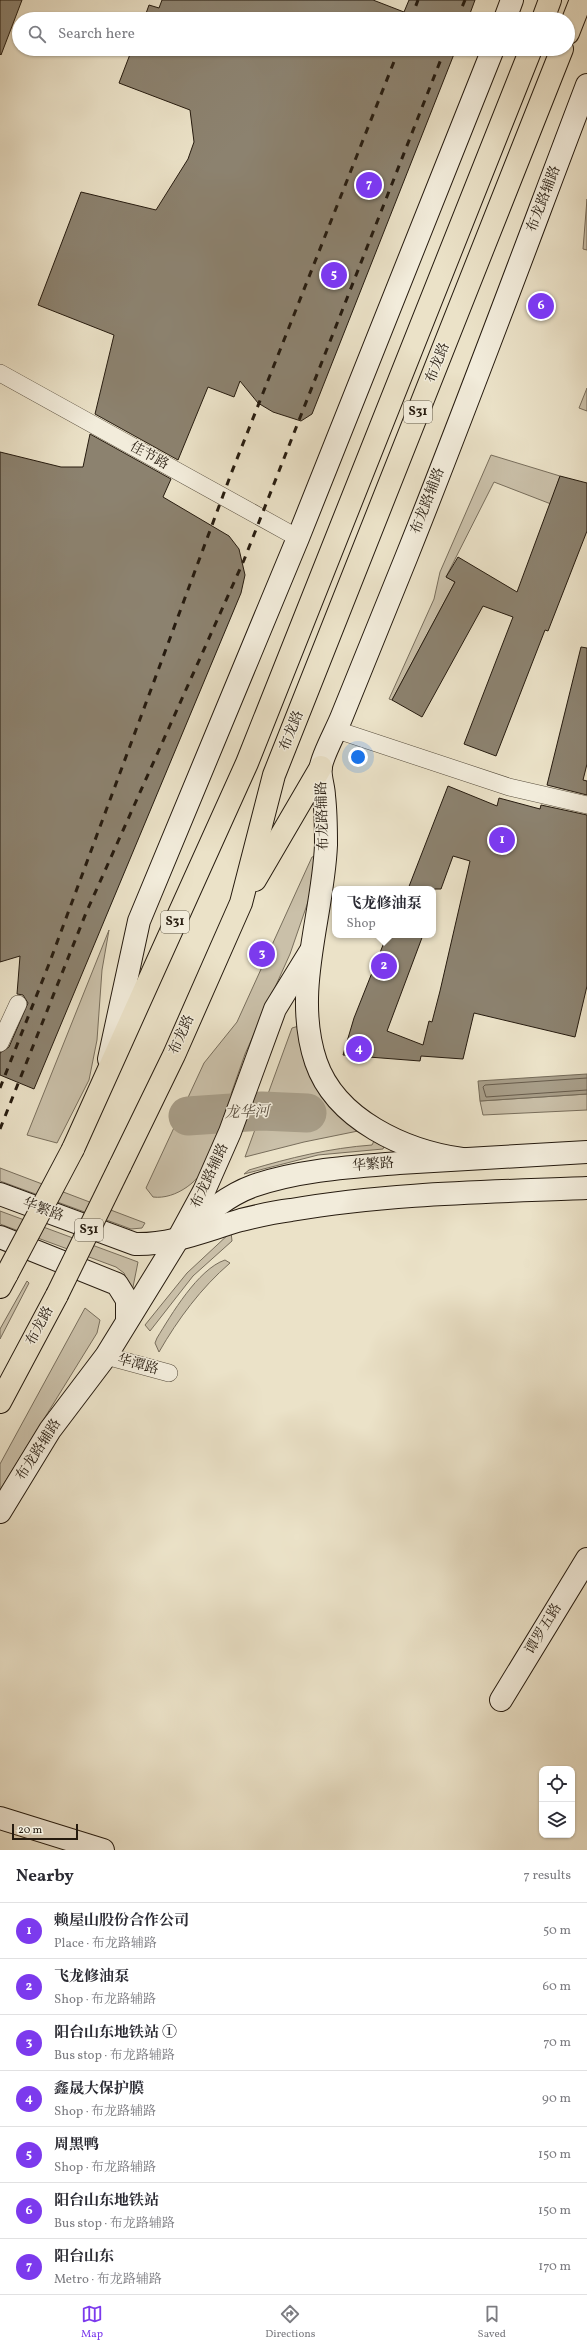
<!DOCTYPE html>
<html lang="en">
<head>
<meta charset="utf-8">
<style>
  body { margin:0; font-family:Vollkorn,"Noto Serif SC",serif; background:#f2f2f3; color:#2b2b33 }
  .controls { position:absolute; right:12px; bottom:12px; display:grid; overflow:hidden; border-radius:8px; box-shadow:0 1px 3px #0004 }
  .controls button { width:36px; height:36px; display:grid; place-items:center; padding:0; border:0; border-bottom:1px solid #e1e1e2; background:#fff; color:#2b2b33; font:20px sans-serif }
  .scale { position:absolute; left:12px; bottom:10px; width:66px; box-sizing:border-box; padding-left:4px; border:2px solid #261b0f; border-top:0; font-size:11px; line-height:14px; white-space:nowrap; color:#261b0f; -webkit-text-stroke:3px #f2ecdb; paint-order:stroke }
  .you { position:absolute; left:358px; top:757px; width:14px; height:14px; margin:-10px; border:3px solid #fff; border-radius:50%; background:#1a73e8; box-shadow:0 0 0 6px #1a73e833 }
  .badge { display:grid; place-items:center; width:26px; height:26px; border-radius:50%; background:#7c3aed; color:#fff; font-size:13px; font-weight:700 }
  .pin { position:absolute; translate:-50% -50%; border:2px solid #fff; box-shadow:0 1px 4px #0006 }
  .popup { position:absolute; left:332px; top:886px; width:104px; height:52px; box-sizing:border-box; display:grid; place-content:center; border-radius:8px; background:#fff; filter:drop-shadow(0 1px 3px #0005); font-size:13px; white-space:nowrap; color:#7c7c81 }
  .popup b { font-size:15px; color:#2b2b33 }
  .popup::after { content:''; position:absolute; left:50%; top:100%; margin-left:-8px; border:8px solid transparent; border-top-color:#fff }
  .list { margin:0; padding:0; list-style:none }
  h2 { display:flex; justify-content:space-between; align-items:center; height:52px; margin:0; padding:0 16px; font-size:17px }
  h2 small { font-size:13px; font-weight:400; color:#7c7c81 }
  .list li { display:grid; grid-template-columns:26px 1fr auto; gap:12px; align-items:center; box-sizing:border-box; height:56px; padding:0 16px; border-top:1px solid #e1e1e2 }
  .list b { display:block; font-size:15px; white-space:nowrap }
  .list p { margin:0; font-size:13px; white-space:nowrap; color:#7c7c81 }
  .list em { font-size:13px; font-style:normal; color:#7c7c81 }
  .icon { flex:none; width:22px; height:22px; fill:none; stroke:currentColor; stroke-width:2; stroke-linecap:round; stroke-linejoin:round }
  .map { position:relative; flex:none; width:587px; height:1850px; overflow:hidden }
  .search { position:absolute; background:#fff; box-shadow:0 1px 3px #0004; left:12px; right:12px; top:12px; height:44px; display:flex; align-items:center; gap:10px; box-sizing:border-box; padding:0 14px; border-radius:22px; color:#7c7c81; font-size:15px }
  .sheet { height:444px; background:#fff }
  nav { display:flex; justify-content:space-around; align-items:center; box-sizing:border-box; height:56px; border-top:1px solid #e1e1e2; background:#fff; font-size:11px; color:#7c7c81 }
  nav a { display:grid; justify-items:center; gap:2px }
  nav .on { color:#7c3aed }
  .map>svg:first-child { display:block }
  .green { fill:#cac0a9; stroke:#786e5c }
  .water { fill:#a89e89; stroke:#746a58 }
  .pier { fill:#ebe2c8 }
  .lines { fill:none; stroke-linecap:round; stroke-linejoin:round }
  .shore { stroke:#675c4c; stroke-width:1 }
  .river { stroke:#a89e89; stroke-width:39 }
  .building { fill:#8c826f; stroke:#261b0f }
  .street-casing { stroke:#574d3d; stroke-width:18 }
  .secondary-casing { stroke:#261b0f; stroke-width:24 }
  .primary-casing { stroke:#261b0f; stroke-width:24 }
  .street { stroke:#f2ecdb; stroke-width:17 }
  .secondary { stroke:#f2ecdb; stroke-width:22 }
  .primary { stroke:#ebe2c8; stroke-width:22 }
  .rail { stroke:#261b0f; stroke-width:3; stroke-dasharray:7 7; stroke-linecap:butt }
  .primary-bridge-casing { stroke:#261b0f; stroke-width:24; stroke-linecap:butt }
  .primary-bridge { stroke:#ebe2c8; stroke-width:22 }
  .labels { text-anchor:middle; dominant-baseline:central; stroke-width:3; stroke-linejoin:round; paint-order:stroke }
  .shield { fill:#f2ecdb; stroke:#635a4c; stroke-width:1 }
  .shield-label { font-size:13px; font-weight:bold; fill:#261b0f }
  .street-label { font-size:14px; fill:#261b0f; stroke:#f2ecdb }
  .water-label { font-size:15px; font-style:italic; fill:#5a4f40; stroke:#f2ecdb }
</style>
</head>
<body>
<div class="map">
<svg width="587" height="1850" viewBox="0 0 587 1850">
  <rect width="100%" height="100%" fill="#ebe2c8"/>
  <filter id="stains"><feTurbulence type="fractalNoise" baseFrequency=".005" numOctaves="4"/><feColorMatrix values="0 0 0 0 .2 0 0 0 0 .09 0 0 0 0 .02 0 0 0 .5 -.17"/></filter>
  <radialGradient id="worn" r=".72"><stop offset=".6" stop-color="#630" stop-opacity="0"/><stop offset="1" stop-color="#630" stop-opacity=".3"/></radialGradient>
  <g class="green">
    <polygon points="587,199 587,250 583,249"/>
    <polygon points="587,388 587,411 579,408"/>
    <polygon points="491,455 560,476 551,504 494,482 446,577 455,582 392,700 389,699 434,599 440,572"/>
    <path d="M316 856 310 896 290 954 245 1054 230 1097 196 1102 184 1129 220 1125C215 1136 214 1147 210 1158 202 1180 176 1200 153 1197L146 1188 204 1063 237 1022 312 857Z"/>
    <polygon points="109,930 102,970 97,1040 89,1080 57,1143 27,1135"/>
    <path d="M299 1026C309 1077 313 1099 358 1131L304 1142 245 1157 292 1028Z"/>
    <polygon points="587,1094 587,1110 483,1115 480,1101"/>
    <path d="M374 1141 384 1146 383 1149 318 1155 244 1174 249 1170C289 1158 330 1148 372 1145Z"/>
    <polygon points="0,1168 145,1223 142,1228 131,1229 0,1181"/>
    <polygon points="0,1211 138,1262 132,1292 124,1273 116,1267 0,1224"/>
    <polygon points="231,1232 232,1241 193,1276 150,1331 145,1325 187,1273"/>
    <path d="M225 1260 230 1263C201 1288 178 1319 159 1352L155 1343 157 1338C171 1315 198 1269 225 1260Z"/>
    <polygon points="27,1281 29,1283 0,1339 0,1329"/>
    <polygon points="85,1308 100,1320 97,1333 0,1490 0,1464"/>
  </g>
  <g class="water">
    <polygon points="587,1074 587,1094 480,1101 478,1081"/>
    <polygon points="269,1095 304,1096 306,1125 220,1125 184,1129 196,1102 230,1097"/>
  </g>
  <polygon class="pier" points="269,1093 256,1127 219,1127 231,1095"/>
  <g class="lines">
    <g class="shore">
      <polyline points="587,1078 485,1085 483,1087 486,1097 587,1090"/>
      <polyline points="223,1116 202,1118 200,1116 203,1110 227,1106"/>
      <polyline points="249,1116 296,1115 294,1105 253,1105"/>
      <polyline points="221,1121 193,1124 191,1122 199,1105 229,1101"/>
      <polyline points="247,1121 302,1120 299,1100 255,1099"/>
    </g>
    <polyline class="river" points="188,1116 262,1111 307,1113"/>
  </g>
  <g class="building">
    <polygon points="0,0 22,0 1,55 0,54"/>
    <polygon points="162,0 373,0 404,12 409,0 475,0 468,19 144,19 149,5 159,8"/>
    <polygon points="132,49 456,49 312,414 301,421 273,412 258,403 240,381 234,397 208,387 178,460 95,414 114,335 38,305 81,192 156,210 188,159 194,142 190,110 119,83"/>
    <polygon points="90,434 171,479 163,497 229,536 239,549 245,575 241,593 34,1089 0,1075 0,1053 9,1047 28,1003 23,995 17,994 20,956 0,962 0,452 61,467 83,467"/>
    <polygon points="560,476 587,483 587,531 548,631 545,630 496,756 464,744 513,617 483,606 422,717 392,700 455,582 446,577 458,557 517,592"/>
    <polygon points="581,647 587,648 587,764 583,780 587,781 587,795 547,785"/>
    <polygon points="448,786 497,806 499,798 540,809 541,805 587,815 587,986 575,1037 474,1013 463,1059 421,1056 420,1061 343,1055 354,1018 387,935 423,935 387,1031 423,1045 429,1021 432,1022 440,991 470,861 453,856 441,889 408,889"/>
  </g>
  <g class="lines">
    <defs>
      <g id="street">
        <polyline points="0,373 298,538"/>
        <polyline points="337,730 509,787 587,805"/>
        <polyline points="0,1043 18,1004"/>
        <polyline points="106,1356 169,1373"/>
      </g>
      <g id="secondary">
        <polyline points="505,19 512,0"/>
        <polyline points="109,1059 139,921 298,538 493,49"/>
        <path d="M462 1159C405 1151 336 1120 316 1062 292 992 323 917 326 845 326 829 326 813 324 796 324 787 319 775 321 766 323 754 337 729 342 716 364 663 385 610 406 558 469 401 527 243 587 85"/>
        <path d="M0 1194 135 1244C172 1245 206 1230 241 1220 257 1216 275 1212 291 1210 388 1193 489 1192 587 1188"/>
        <path d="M188 1230C207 1213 228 1195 253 1186 299 1170 351 1167 399 1163 462 1159 524 1156 587 1152"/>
        <polyline points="0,1237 117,1284 127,1300 127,1320"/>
        <polyline points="0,1512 50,1430 106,1356 178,1239 204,1191 230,1132 275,1009 310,952"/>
        <polyline points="501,1700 587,1559"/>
        <polyline points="0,1818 103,1850"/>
      </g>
      <g id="primary">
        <polyline points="543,19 550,0"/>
        <polyline points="568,33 581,0"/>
        <polyline points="255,880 321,767"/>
        <polyline points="73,1149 247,763 531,49"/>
        <polyline points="120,1166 174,1055 241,903 274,775 562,49"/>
        <polyline points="0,1287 7,1274"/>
        <polyline points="0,1402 57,1295"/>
      </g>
    </defs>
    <use href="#street" class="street-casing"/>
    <use href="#secondary" class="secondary-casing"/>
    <use href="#primary" class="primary-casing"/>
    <use href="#street" class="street"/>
    <use href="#secondary" class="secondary"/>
    <use href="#primary" class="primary"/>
    <g class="rail">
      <polyline points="411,19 418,0"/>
      <polyline points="457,19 465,0"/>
      <polyline points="0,1088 49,964 231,474 399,49"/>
      <polyline points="0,1129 86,913 244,560 445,49"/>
    </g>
    <defs>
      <g id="primary-bridge">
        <polyline points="7,1274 73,1149"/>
        <polyline points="57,1295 120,1166"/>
      </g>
    </defs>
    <use href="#primary-bridge" class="primary-bridge-casing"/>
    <use href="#primary-bridge" class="primary-bridge"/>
  </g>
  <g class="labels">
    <g class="shield">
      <rect x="404" y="401" width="28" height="22" rx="3"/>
      <rect x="161" y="911" width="28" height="22" rx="3"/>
      <rect x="75" y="1219" width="28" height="22" rx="3"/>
    </g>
    <g class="shield-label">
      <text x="418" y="412">S31</text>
      <text x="175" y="922">S31</text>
      <text x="89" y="1230">S31</text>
    </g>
    <g class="street-label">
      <text transform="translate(544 199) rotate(-69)">布龙路辅路</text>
      <text transform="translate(438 363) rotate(-68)">布龙路</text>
      <text transform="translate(149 456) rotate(29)">佳节路</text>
      <text transform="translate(428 501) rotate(-69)">布龙路辅路</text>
      <text transform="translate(292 731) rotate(-68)">布龙路</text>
      <text transform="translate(323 816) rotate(-92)">布龙路辅路</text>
      <text transform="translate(182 1035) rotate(-66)">布龙路</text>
      <text transform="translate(373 1165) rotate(-5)">华繁路</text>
      <text transform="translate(210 1176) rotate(-65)">布龙路辅路</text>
      <text transform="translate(43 1210) rotate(20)">华繁路</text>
      <text transform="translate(40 1326) rotate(-62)">布龙路</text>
      <text transform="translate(138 1365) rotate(15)">华潭路</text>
      <text transform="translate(39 1450) rotate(-57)">布龙路辅路</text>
      <text transform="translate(544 1629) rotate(-59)">谭罗五路</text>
    </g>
    <g class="water-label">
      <text transform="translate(247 1113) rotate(-2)">龙华河</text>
    </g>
  </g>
  <rect width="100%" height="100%" filter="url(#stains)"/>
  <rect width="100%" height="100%" fill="url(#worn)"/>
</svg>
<div class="controls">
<button><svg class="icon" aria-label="locate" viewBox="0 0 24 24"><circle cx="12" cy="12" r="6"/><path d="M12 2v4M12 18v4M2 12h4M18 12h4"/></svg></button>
<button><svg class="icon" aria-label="layers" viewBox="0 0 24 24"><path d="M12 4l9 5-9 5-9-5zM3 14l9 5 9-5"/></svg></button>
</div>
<div class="scale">20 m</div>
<div class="you"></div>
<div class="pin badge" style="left:502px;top:840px">1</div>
<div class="pin badge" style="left:384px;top:966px">2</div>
<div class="popup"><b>飞龙修油泵</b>Shop</div>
<div class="pin badge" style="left:262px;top:954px">3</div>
<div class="pin badge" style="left:359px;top:1049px">4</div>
<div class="pin badge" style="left:334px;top:275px">5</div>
<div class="pin badge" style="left:541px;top:306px">6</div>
<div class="pin badge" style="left:369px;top:185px">7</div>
<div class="search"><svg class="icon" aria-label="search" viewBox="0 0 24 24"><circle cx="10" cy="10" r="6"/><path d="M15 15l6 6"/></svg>Search here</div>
</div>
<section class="sheet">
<h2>Nearby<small>7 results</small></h2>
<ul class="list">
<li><span class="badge">1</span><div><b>赖屋山股份合作公司</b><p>Place · 布龙路辅路</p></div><em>50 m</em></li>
<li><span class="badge">2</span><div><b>飞龙修油泵</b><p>Shop · 布龙路辅路</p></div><em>60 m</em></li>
<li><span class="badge">3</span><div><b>阳台山东地铁站 ①</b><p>Bus stop · 布龙路辅路</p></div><em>70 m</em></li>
<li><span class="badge">4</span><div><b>鑫晟大保护膜</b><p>Shop · 布龙路辅路</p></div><em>90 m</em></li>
<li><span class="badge">5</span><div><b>周黑鸭</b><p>Shop · 布龙路辅路</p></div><em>150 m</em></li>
<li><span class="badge">6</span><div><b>阳台山东地铁站</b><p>Bus stop · 布龙路辅路</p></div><em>150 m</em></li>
<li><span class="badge">7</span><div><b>阳台山东</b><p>Metro · 布龙路辅路</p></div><em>170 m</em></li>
</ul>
</section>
<nav>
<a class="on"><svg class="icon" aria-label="map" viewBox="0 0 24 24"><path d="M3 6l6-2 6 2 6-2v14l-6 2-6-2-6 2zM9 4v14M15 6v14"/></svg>Map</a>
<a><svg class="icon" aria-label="directions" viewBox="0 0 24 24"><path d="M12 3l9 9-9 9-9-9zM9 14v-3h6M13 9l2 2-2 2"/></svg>Directions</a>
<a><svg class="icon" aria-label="saved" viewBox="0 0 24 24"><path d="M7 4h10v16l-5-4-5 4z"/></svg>Saved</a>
</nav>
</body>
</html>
